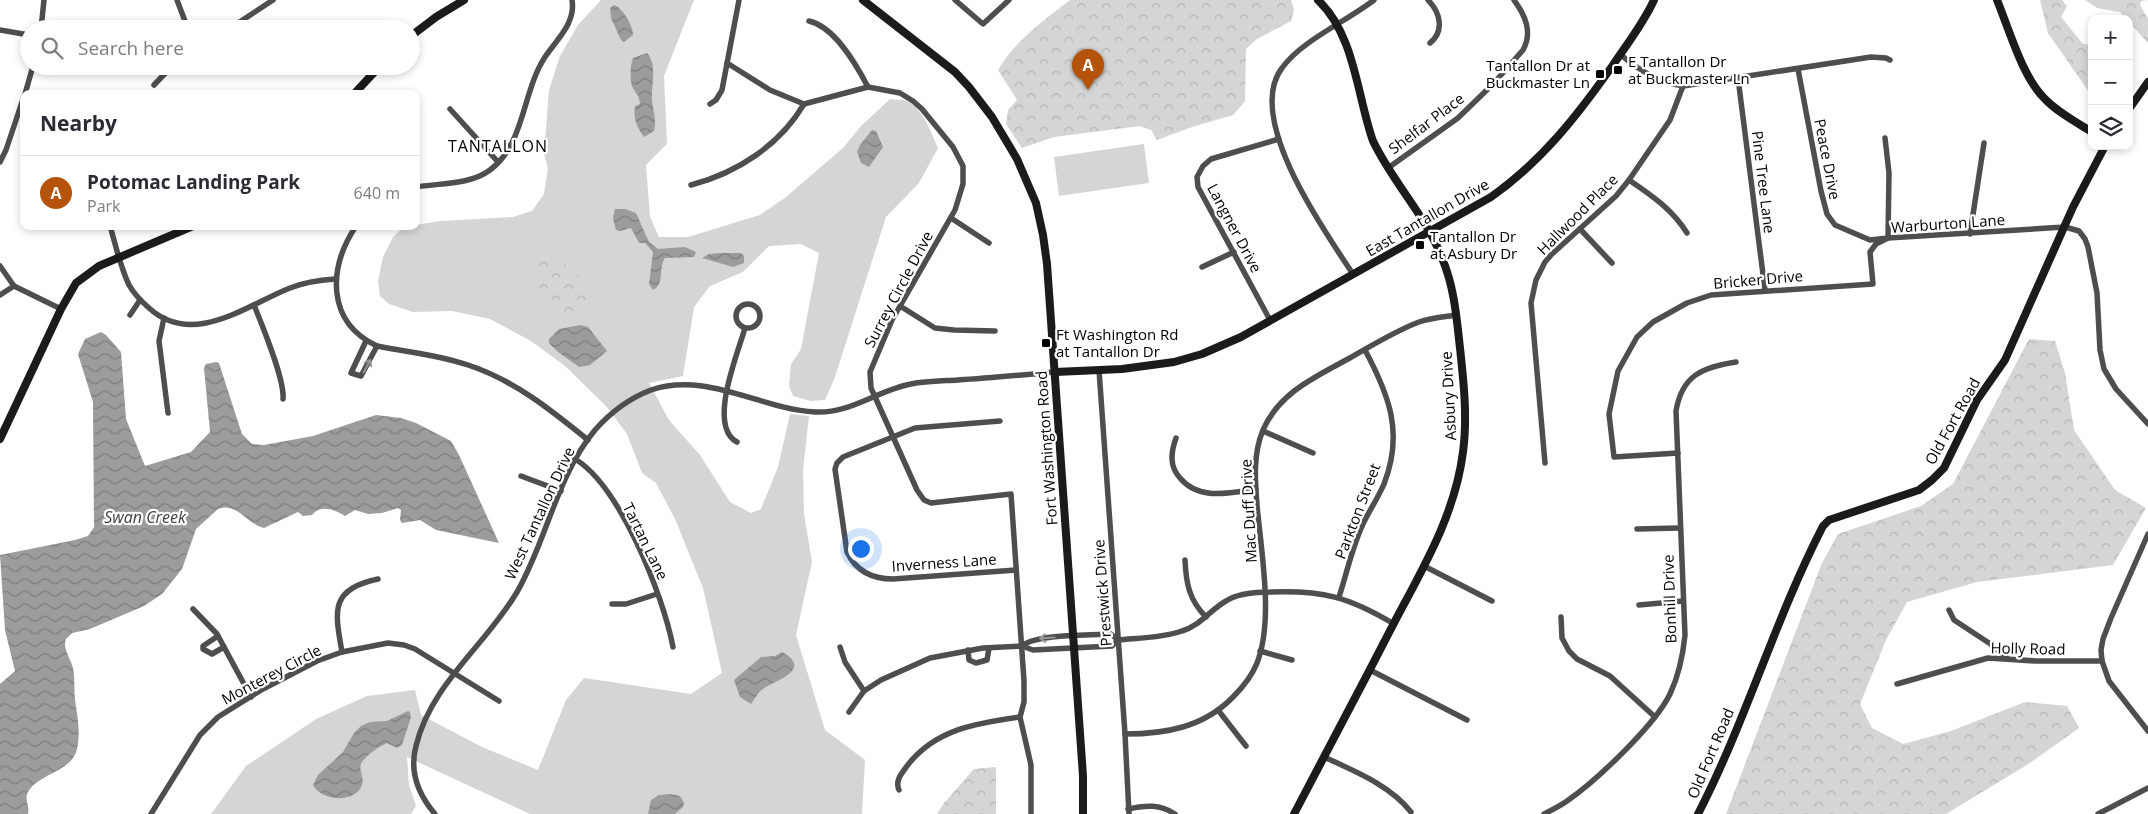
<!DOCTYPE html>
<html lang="en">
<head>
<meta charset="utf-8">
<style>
  body { margin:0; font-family:"Open Sans",sans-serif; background:#f2f2f3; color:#2b2b33 }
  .controls { position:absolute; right:15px; top:15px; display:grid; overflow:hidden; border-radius:10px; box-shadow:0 2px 8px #0003 }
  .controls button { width:45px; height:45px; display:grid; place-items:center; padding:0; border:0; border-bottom:1px solid #e1e1e2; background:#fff; color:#2b2b33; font:25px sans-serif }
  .you { position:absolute; left:860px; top:548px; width:18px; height:18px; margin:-12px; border:4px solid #fff; border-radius:50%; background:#1a73e8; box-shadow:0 0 0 8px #1a73e833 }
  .badge { display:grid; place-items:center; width:32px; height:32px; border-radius:50%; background:#b45309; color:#fff; font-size:16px; font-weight:700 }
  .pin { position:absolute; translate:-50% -41px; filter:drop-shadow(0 1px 2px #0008) }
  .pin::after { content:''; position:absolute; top:26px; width:18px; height:15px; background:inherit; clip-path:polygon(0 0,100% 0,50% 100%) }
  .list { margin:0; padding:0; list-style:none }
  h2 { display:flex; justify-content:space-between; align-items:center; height:65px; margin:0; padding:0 20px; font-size:21px }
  h2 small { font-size:16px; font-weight:400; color:#7c7c81 }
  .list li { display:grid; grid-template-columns:32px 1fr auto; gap:15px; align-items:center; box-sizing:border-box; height:75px; padding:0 20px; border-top:1px solid #e1e1e2 }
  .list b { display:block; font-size:19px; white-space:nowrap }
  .list p { margin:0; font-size:16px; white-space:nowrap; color:#7c7c81 }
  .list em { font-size:16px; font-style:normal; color:#7c7c81 }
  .icon { flex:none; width:28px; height:28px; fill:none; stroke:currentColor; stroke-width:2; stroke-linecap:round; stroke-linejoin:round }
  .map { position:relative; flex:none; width:2148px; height:814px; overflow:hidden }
  .search { position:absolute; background:#fff; box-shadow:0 2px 8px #0003; left:20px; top:20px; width:400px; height:55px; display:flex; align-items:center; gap:12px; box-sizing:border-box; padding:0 18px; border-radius:28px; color:#7c7c81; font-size:19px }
  .panel { position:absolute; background:#fff; box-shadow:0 2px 8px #0003; left:20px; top:90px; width:400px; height:140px; border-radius:10px }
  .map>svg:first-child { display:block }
  .green { fill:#d5d5d5 }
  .forest { fill:url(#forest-crowns) }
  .water { fill:url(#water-waves) }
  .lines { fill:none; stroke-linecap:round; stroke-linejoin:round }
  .street { stroke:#4e4e4e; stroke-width:5.5 }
  .secondary { stroke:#1b1b1b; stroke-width:8 }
  .oneway { stroke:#959595 }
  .poi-dot { fill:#000; stroke:#fff; stroke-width:2 }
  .labels { text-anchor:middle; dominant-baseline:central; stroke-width:4.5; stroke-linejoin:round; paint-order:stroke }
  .poi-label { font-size:15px; fill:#000; stroke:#fff; text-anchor:start }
  .street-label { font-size:15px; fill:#000; stroke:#fff }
  .neighbourhood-label { font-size:16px; letter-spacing:1px; fill:#000; stroke:#fff }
  .water-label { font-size:16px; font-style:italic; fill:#3d3d3d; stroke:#fff }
</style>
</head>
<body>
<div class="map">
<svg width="2148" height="814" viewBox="0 0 2148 814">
  <defs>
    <pattern id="forest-crowns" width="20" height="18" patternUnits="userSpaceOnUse" patternTransform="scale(1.25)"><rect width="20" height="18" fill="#d5d5d5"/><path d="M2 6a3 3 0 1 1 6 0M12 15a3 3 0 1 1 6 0" fill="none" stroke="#b5b5b5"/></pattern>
    <pattern id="water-waves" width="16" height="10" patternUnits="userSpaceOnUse" patternTransform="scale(1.25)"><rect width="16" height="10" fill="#9c9c9c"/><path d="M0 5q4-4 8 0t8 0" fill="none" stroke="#7d7d7d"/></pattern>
  </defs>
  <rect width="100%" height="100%" fill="#fff"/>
  <g class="green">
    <path d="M601 0H694L664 76 667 144 646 165 650 217 659 237H688L760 215 786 197 843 148 861 126 890 99C895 100 902 99 907 101 924 110 931 132 938 148L919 183 886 217 835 377 825 400 811 401 793 396 789 386 791 364 801 349 819 253 801 244 769 246 743 272 710 286 694 307 683 376 649 383 669 420 700 455 730 502 751 513 761 509 778 467 790 414 809 416 803 470 804 514 812 562 796 635 825 730 865 760 862 814H530L407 757 409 785 416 806 411 814H211L246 766 316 719 367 696 415 690 421 715 482 747 538 770 566 700 584 678 691 694 722 673 703 588 675 519 656 483 642 473 627 434 606 406 565 366 531 341 490 319 452 311 413 312 389 304 380 296 378 281 383 257 393 237 404 227 440 221 513 217 532 211 544 194 548 168 544 154 549 90 560 56 578 25Z"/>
    <polygon points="2085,0 2133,0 2134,1 2120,12 2097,8"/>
    <polygon points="1144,144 1149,183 1059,196 1054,157"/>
  </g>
  <g class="forest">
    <path d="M1070 0H1291L1294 9 1291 21 1257 39 1246 49 1245 101 1233 115 1192 127 1157 140 1151 130 1140 126 1054 137 1022 148 1006 124 1008 110 1017 100 998 70C1015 41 1043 21 1070 0Z"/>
    <polygon points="2040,0 2062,0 2067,6 2061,17 2083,44 2092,45 2092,85 2089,92 2048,33"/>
    <polygon points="2133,0 2148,0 2141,1 2140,5 2148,19 2148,43 2129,22 2129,19 2126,19 2120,12"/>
    <path d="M555 255C572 273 596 282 588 311L577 315 563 313 546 297 536 281V268L544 259Z"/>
    <polygon points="2029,339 2055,341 2065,373 2074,430 2115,490 2146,508 2113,565 1977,582 1907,602 1886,640 1860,704 1872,728 1903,744 1951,731 2025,702 2067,706 2079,728 2030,763 1946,814 1726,814 1822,563 1838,534 1921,506 1953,484"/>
    <polygon points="996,767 996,814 937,814 944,803 974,769"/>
  </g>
  <g class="water">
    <path d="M614 5C623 8 633 26 633 35L624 42 621 40 611 18 610 8Z"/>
    <path d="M647 53C658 66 651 85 652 100 653 111 657 120 654 131L644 137C637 127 633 119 635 106L640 104C639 93 635 94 632 86 630 78 630 66 633 58Z"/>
    <polygon points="872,130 876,131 883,147 869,167 861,163 857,152 860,145"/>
    <path d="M615 209H625L636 213 649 242 658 249 685 247 696 252 694 257 665 258C658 268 665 284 653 290L649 284 653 252 645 243H639L631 228 620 231 616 230 613 218Z"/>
    <polygon points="720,253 741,253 744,256 744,263 733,267 702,258 709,254"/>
    <polygon points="581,325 588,327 607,351 590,365 579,367 558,352 549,343 549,339 559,329"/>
    <path d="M101 332 106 335 121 352 126 419 145 466 191 452 210 432 204 368 206 364 216 362 219 363 240 428 242 434 252 444 264 445 313 436 376 415 401 418 416 423 451 441 459 455 499 543 436 530 420 520 402 523 400 520 401 510 398 508 382 513 368 514 355 510 345 516C335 510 321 504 312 515L303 516 298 512 264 528C248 525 236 501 218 509L196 529 182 569 162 594 144 606 90 629 72 633 66 639C62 648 71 659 73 668 75 678 74 689 75 699 77 716 81 731 77 749 72 772 39 773 28 792 24 799 30 806 28 814H0V684L15 671 5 630 0 555 75 540 88 536 94 527 93 402 78 354 85 339Z"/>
    <path d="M782 652C815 670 773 681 763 689 757 693 755 699 751 704L740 697 734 680 761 657 775 656Z"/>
    <path d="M408 711 410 712 411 717 402 745 397 748 387 743C378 747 368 754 362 762 357 769 365 777 362 785 355 804 321 801 313 785L318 775 343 752 354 733 361 726 370 722 387 721Z"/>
    <polygon points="670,794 680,796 684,803 683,807 675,814 648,814 651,800 659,795"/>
  </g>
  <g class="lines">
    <g class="street">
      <polyline points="177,0 188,29"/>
      <polyline points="955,0 983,24 1009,0"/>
      <path d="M1428 0C1440 12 1445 31 1430 43"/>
      <path d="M809 21C835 27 856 64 868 87"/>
      <polyline points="41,29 44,0"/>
      <polyline points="229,29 273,0"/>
      <polyline points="0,30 29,35"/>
      <path d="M1620 54C1639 71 1658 82 1683 86L1871 57 1886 58 1890 60"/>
      <polyline points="727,63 770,90 804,104 868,87 900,93 913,101 922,109 953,147 963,166 963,184 955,210 892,320 870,372 871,388 917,490 924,500 931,503 1011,494 1024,681 1024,702 1020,717 1031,765 1031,814"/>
      <polyline points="1798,69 1821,191 1827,214 1835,225 1870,240 1888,238 1889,173 1885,138"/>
      <polyline points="1738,78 1765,290"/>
      <polyline points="154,85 172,66"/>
      <polyline points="25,94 33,66"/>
      <polyline points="710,104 716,100 722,90 739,0"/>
      <polyline points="450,109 498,162"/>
      <polyline points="0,162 6,150 24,96"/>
      <path d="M1388 168 1458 118 1494 83 1523 50C1533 32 1525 15 1514 0"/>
      <path d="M1629 180C1651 195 1672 209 1687 233"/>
      <path d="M691 185C737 173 780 145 804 104"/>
      <path d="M416 187C440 183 470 185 490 170 525 144 522 92 545 57 557 39 576 23 572 0"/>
      <polyline points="951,218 989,243"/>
      <path d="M110 226C116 246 120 266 129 285 134 294 141 301 149 308 193 348 247 305 290 288 305 282 320 280 335 279"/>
      <path d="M356 226C328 268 326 322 377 346 407 352 439 355 468 365 514 380 551 410 588 440"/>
      <polyline points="1580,229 1612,263"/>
      <polyline points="1970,234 1984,143"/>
      <polyline points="0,266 14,286 61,309"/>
      <polyline points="1202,267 1234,252"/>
      <path d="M1353 274C1325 232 1244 118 1282 68 1301 41 1347 21 1374 0"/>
      <polyline points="0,295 14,286"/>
      <circle cx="748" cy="316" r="12"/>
      <path d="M254 305C262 325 285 380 283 399"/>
      <polyline points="900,306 935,328 954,330 995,331"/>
      <polyline points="130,315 140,300"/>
      <polyline points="164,318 159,341 168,413"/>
      <polyline points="1270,320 1198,187 1197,177 1203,166 1211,159 1279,139"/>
      <polyline points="366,341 351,373 361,376 377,346"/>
      <polyline points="1099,370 1125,734 1129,814"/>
      <path d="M1000 421 915 428 843 457 837 463 835 469 847 552C856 571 873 579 893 579L1016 570"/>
      <polyline points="1263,431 1313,453"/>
      <path d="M1176 438C1171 452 1169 466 1180 478 1199 501 1230 493 1256 489"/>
      <path d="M737 442C707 426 738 353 745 328"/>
      <polyline points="1678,453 1614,457 1609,414 1618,371 1637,337 1653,322 1687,303 1711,295 1873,284 1870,252 1876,244 1888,238 2065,227 2079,231 2085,239 2088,247 2097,293 2100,350 2104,369 2116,389 2148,424"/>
      <path d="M575 459C620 486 663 595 673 647"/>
      <polyline points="1545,463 1531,303 1536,280 1545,262 1552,254 1616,196 1629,180 1670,120 1683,86"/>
      <polyline points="521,476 561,491"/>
      <polyline points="1637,529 1679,528"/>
      <polyline points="2148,534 2111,618 2103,639 2101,650 2102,661 2109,681 2148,731"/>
      <path d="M1185 560C1186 583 1189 600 1206 617"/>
      <polyline points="1424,566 1492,601"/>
      <path d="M1339 597C1347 573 1352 547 1363 524 1369 511 1378 498 1384 484 1404 433 1389 395 1365 350"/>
      <polyline points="612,604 626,604 657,594"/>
      <polyline points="1639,605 1683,601"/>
      <polyline points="193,609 217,634 251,697"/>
      <polyline points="1949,610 1954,620 1989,643 2008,659"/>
      <polyline points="1561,617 1562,638 1569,651 1577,659 1610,676 1655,717"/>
      <polyline points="218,636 203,646 203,649 212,654 224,647"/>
      <path d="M1118 640C1138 638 1162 638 1182 631 1200 626 1210 610 1226 601 1238 593 1257 592 1271 592 1322 590 1349 597 1394 624"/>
      <path d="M1022 646C1035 634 1091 635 1111 634L1118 640"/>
      <polyline points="840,647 845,662 864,691"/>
      <polyline points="968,650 969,660 976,663 987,660 989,648"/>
      <polyline points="1260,651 1292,660"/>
      <path d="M342 652C335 612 329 589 378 579"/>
      <polyline points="1370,670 1467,720"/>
      <polyline points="1897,684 1988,658 2036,661 2102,661"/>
      <polyline points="1218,710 1246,746"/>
      <polyline points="849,712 864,691 881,680 930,658 983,648 1022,646 1033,650 1112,646 1118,640"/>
      <path d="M1125 734C1166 734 1204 727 1233 697 1243 687 1252 676 1257 663 1274 620 1261 551 1257 505 1255 480 1253 454 1263 430 1279 393 1315 377 1348 359 1371 346 1395 331 1419 322 1431 318 1444 317 1457 315"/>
      <path d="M1324 757C1354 771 1390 785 1411 812"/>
      <path d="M899 790C895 781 901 774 907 766 935 729 977 723 1020 717"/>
      <path d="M1128 809C1145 805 1160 804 1175 814"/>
      <polyline points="151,814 200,735 218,717 263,689 317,661 342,652 388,643 404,645 415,649 499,701"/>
      <path d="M435 814C418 794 409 772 416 746 431 684 486 645 517 592 547 540 556 477 595 430 610 413 630 398 651 390 707 371 760 409 815 412 850 414 878 390 911 384 926 381 942 381 958 380 990 378 1022 375 1055 372"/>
      <path d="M1544 814C1552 810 1560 806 1567 801 1596 781 1655 725 1670 694 1679 675 1683 655 1685 635L1676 411C1682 375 1703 367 1736 362"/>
      <polyline points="2098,814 2148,788"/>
    </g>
    <g class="secondary">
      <polyline points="863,0 955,72 969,87 992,117 1017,159 1036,203 1043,235 1047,264 1083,776 1083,814"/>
      <path d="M1997 0C2009 29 2022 76 2044 98 2057 112 2076 122 2092 132"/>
      <polyline points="411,36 436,17 464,0"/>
      <polyline points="354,94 380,66"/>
      <polyline points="2129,109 2148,82"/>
      <path d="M1055 372 1122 369 1174 362 1202 354 1241 337 1491 197C1542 161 1577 116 1613 65 1627 44 1643 24 1654 0"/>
      <polyline points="0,439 61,309 76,283 99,266 193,226"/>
      <path d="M1294 814C1327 751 1361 687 1394 623 1423 568 1455 515 1463 452 1468 415 1463 376 1459 339 1456 311 1453 284 1442 258 1425 214 1393 183 1373 141 1357 96 1355 35 1318 0"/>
      <path d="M1698 814C1746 721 1775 619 1823 526L1829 520 1919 490 1932 480 1944 468 1977 400 2005 360 2073 207 2105 146"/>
    </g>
  </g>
  <defs><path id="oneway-shaft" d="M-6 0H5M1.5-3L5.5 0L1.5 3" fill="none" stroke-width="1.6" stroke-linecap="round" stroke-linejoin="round" transform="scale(1.25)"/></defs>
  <g class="oneway">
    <use href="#oneway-shaft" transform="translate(367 366) rotate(-62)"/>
    <use href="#oneway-shaft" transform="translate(1047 638) rotate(177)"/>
  </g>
  <g class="poi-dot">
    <rect x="1613" y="65" width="10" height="10" rx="2.5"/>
    <rect x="1595" y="69" width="10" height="10" rx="2.5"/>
    <rect x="1415" y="240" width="10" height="10" rx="2.5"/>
    <rect x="1041" y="338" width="10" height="10" rx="2.5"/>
  </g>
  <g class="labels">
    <g class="poi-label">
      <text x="1628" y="61">E Tantallon Dr<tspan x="1628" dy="17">at Buckmaster Ln</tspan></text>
      <text x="1590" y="65" text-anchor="end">Tantallon Dr at<tspan x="1590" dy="17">Buckmaster Ln</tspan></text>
      <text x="1430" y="236">Tantallon Dr<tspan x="1430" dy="17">at Asbury Dr</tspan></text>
      <text x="1056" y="334">Ft Washington Rd<tspan x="1056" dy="17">at Tantallon Dr</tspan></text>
    </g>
    <g class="street-label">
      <text transform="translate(1426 123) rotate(-37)">Shelfar Place</text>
      <text transform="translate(1828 159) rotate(79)">Peace Drive</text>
      <text transform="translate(1764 182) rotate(83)">Pine Tree Lane</text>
      <text transform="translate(1577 214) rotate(-45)">Hallwood Place</text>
      <text transform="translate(1427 217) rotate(-30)">East Tantallon Drive</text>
      <text transform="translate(1948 223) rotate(-4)">Warburton Lane</text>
      <text transform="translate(1235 228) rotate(62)">Langner Drive</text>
      <text transform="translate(1758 279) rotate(-5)">Bricker Drive</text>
      <text transform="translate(898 289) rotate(-62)">Surrey Circle Drive</text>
      <text transform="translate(1448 396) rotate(-93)">Asbury Drive</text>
      <text transform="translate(1952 421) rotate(-61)">Old Fort Road</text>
      <text transform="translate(1046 448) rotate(-94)">Fort Washington Road</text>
      <text transform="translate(1248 511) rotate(-93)">Mac Duff Drive</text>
      <text transform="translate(1357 511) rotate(-69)">Parkton Street</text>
      <text transform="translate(539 513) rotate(-65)">West Tantallon Drive</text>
      <text transform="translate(646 541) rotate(64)">Tartan Lane</text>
      <text transform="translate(944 562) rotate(-4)">Inverness Lane</text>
      <text transform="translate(1102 593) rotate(-94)">Prestwick Drive</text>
      <text transform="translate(1669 599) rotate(-92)">Bonhill Drive</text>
      <text transform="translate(2028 648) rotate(1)">Holly Road</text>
      <text transform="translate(271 674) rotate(-28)">Monterey Circle</text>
      <text transform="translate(1710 753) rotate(-67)">Old Fort Road</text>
    </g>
    <g class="neighbourhood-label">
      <text x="498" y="146">TANTALLON</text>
    </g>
    <g class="water-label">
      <text x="145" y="517">Swan Creek</text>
    </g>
  </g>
</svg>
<div class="controls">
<button>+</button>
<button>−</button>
<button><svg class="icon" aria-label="layers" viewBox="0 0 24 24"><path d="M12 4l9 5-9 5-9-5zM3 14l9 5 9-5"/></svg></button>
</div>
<div class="you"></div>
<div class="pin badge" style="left:1088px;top:90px">A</div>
<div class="search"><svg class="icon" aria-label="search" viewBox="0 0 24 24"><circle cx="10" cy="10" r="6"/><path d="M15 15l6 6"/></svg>Search here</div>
<section class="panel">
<h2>Nearby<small></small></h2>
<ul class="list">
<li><span class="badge">A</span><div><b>Potomac Landing Park</b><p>Park</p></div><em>640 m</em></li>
</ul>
</section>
</div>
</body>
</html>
